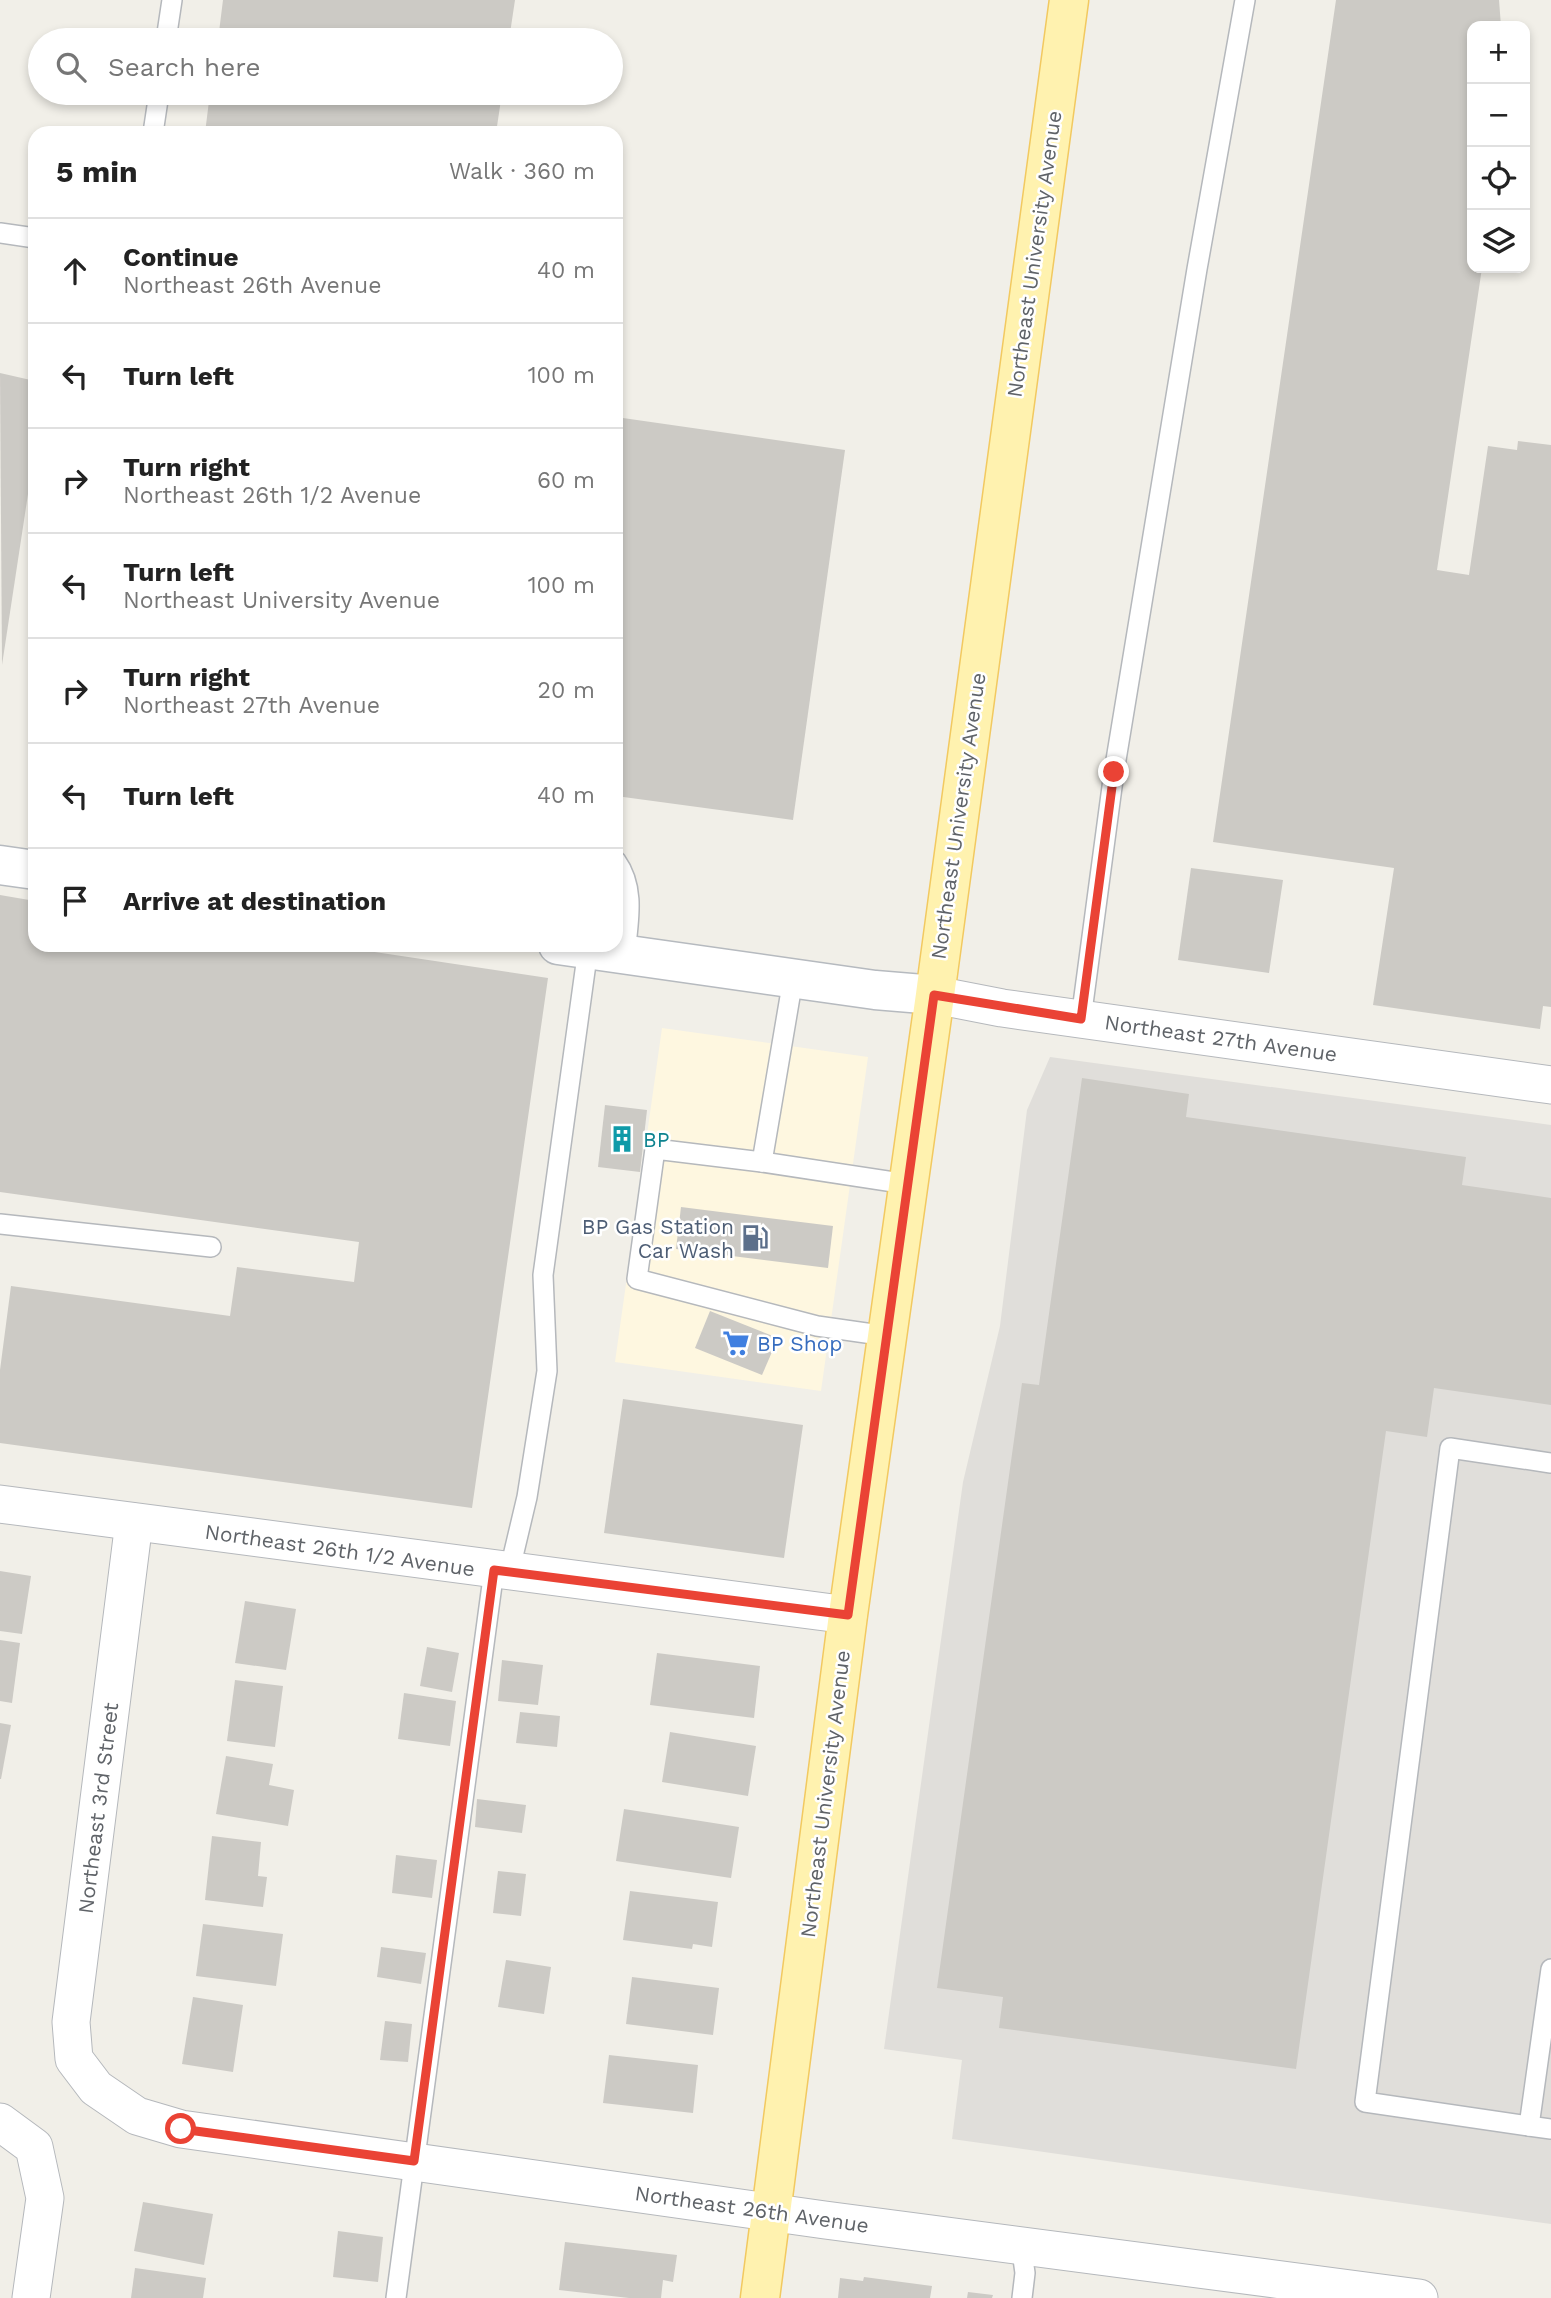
<!DOCTYPE html>
<html lang="en">
<head>
<meta charset="utf-8">
<style>
  body { margin:0; font-family:"Work Sans",sans-serif; background:#f6f6f6; color:#222 }
  .controls { position:absolute; right:21px; top:21px; display:grid; overflow:hidden; border-radius:14px; box-shadow:0 4px 10px #0003 }
  .controls button { width:63px; height:63px; display:grid; place-items:center; padding:0; border:0; border-bottom:2px solid #e0e0e0; background:#fff; color:#222; font:35px sans-serif }
  .stop { position:absolute; width:21px; height:21px; margin:-16px; border:5px solid #ea4335; border-radius:50%; background:#fff }
  .stop.end { background:#ea4335; border-color:#fff; box-shadow:0 2px 7px #0008 }
  .list { margin:0; padding:0; list-style:none }
  h2 { display:flex; justify-content:space-between; align-items:center; height:91px; margin:0; padding:0 28px; font-size:30px }
  h2 small { font-size:23px; font-weight:400; color:#767676 }
  .list li { display:grid; grid-template-columns:46px 1fr auto; gap:21px; align-items:center; box-sizing:border-box; height:105px; padding:0 28px; border-top:2px solid #e0e0e0 }
  .list b { display:block; font-size:26px; white-space:nowrap }
  .list p { margin:0; font-size:23px; white-space:nowrap; color:#767676 }
  .list em { font-size:23px; font-style:normal; color:#767676 }
  .icon { flex:none; width:38px; height:38px; fill:none; stroke:currentColor; stroke-width:2; stroke-linecap:round; stroke-linejoin:round }
  .map { position:relative; flex:none; width:1551px; height:2298px; overflow:hidden }
  .search { position:absolute; background:#fff; box-shadow:0 4px 10px #0003; left:28px; top:28px; width:595px; height:77px; display:flex; align-items:center; gap:18px; box-sizing:border-box; padding:0 24px; border-radius:38px; color:#767676; font-size:26px }
  .panel { position:absolute; background:#fff; box-shadow:0 4px 10px #0003; left:28px; top:126px; width:595px; height:826px; border-radius:21px }
  .map>svg:first-child { display:block }
  .commercial { fill:#fef7e0 }
  .industrial { fill:#e0deda }
  .building { fill:#cccac5 }
  .lines { fill:none; stroke-linecap:round; stroke-linejoin:round }
  .lane-casing { stroke:#b5b8bc; stroke-width:22 }
  .street-casing { stroke:#b5b8bc; stroke-width:39 }
  .secondary-casing { stroke:#b6babf; stroke-width:41 }
  .primary-casing { stroke:#f2c960; stroke-width:41 }
  .lane { stroke:#fff; stroke-width:19 }
  .street { stroke:#fff; stroke-width:37 }
  .secondary { stroke:#fff; stroke-width:38 }
  .primary { stroke:#fff2af; stroke-width:38 }
  .route { stroke:#ea4335; stroke-width:9 }
  .labels { text-anchor:middle; dominant-baseline:central; stroke-width:5; stroke-linejoin:round; paint-order:stroke }
  .street-label { font-size:21px; fill:#5f6368; stroke:#fff }
  .culture-label { font-size:21px; fill:#0d838f; stroke:#fff; text-anchor:start }
  .service-label { font-size:21px; fill:#4e5e75; stroke:#fff; text-anchor:end }
  .shop-label { font-size:21px; fill:#366cbe; stroke:#fff; text-anchor:start }
</style>
</head>
<body>
<div class="map">
<svg width="1551" height="2298" viewBox="0 0 1551 2298">
  <rect width="100%" height="100%" fill="#f1efe8"/>
  <polygon class="commercial" points="662,1028 868,1057 821,1391 615,1362"/>
  <polygon class="industrial" points="1050,1057 1551,1125 1551,2224 952,2139 962,2060 884,2049 963,1482 1000,1326 1027,1110"/>
  <g class="building">
    <polygon points="223,0 515,0 509,40 218,40"/>
    <polygon points="1336,0 1499,0 1501,26 1472,26 1472,268 1482,268 1437,570 1469,575 1488,446 1517,450 1518,441 1551,445 1551,1007 1543,1006 1540,1029 1373,1005 1394,868 1213,842"/>
    <polygon points="210,93 502,93 496,133 205,133"/>
    <polygon points="0,373 35,381 35,448 2,665"/>
    <polygon points="616,417 845,450 793,820 616,796"/>
    <polygon points="1191,868 1283,880 1269,973 1178,960"/>
    <polygon points="0,895 35,901 35,945 328,945 548,978 472,1508 0,1443 0,1370 11,1286 230,1316 237,1267 354,1282 359,1242 0,1192"/>
    <polygon points="1082,1078 1189,1094 1186,1117 1466,1157 1462,1185 1551,1198 1551,1405 1434,1388 1427,1437 1386,1431 1296,2069 999,2028 1003,1997 937,1988 1022,1383 1039,1385"/>
    <polygon points="605,1105 647,1110 640,1172 598,1167"/>
    <polygon points="681,1207 833,1226 828,1268 676,1249"/>
    <polygon points="710,1311 778,1338 762,1375 695,1348"/>
    <polygon points="623,1399 803,1425 784,1558 604,1533"/>
    <polygon points="0,1571 31,1576 22,1634 0,1631"/>
    <polygon points="245,1601 296,1609 286,1670 235,1663"/>
    <polygon points="0,1640 20,1643 12,1703 0,1701"/>
    <polygon points="427,1647 459,1653 452,1692 420,1686"/>
    <polygon points="657,1653 760,1666 754,1718 650,1705"/>
    <polygon points="502,1660 543,1665 538,1705 498,1701"/>
    <polygon points="235,1680 283,1686 275,1747 227,1741"/>
    <polygon points="404,1693 456,1701 450,1746 398,1739"/>
    <polygon points="520,1712 560,1716 557,1747 516,1743"/>
    <polygon points="0,1723 11,1725 1,1779 0,1779"/>
    <polygon points="670,1732 756,1746 748,1796 662,1782"/>
    <polygon points="226,1756 273,1764 269,1785 294,1790 288,1826 216,1814"/>
    <polygon points="477,1799 526,1805 522,1833 475,1827"/>
    <polygon points="624,1809 739,1827 731,1878 616,1861"/>
    <polygon points="212,1836 261,1842 258,1876 267,1877 263,1907 205,1900"/>
    <polygon points="396,1855 437,1860 432,1898 392,1893"/>
    <polygon points="498,1871 526,1874 521,1916 493,1913"/>
    <polygon points="630,1891 718,1902 712,1947 693,1944 692,1949 623,1940"/>
    <polygon points="203,1924 283,1934 276,1986 196,1976"/>
    <polygon points="381,1947 426,1953 421,1984 377,1977"/>
    <polygon points="506,1960 551,1967 544,2014 498,2007"/>
    <polygon points="632,1977 719,1988 713,2035 626,2024"/>
    <polygon points="193,1997 243,2005 233,2072 182,2064"/>
    <polygon points="385,2021 412,2024 408,2062 380,2060"/>
    <polygon points="609,2055 698,2065 693,2113 603,2103"/>
    <polygon points="143,2202 213,2214 204,2265 134,2251"/>
    <polygon points="338,2231 383,2237 378,2282 333,2277"/>
    <polygon points="565,2242 677,2255 673,2282 663,2280 661,2298 629,2298 559,2290"/>
    <polygon points="135,2268 206,2278 203,2298 131,2298"/>
    <polygon points="864,2277 932,2286 930,2298 838,2298 840,2278 863,2281"/>
    <polygon points="968,2292 993,2295 992,2298 967,2298"/>
  </g>
  <g class="lines">
    <defs>
      <g id="lane">
        <polyline points="166,40 172,0"/>
        <polyline points="153,133 159,93"/>
        <polyline points="0,233 35,238"/>
        <path d="M616 861C636 889 628 922 625 954"/>
        <polyline points="793,979 762,1162 907,1184"/>
        <polyline points="1081,1019 1114,772 1197,269 1245,0"/>
        <polyline points="762,1162 655,1149 637,1279 817,1326 887,1336"/>
        <polyline points="0,1224 211,1247"/>
        <polyline points="509,1573 527,1497 547,1371 543,1275 588,949"/>
        <polyline points="1551,1969 1529,2126 1551,2129"/>
        <polyline points="1529,2126 1365,2102 1450,1448 1551,1463"/>
        <polyline points="1021,2244 1025,2273 1022,2298"/>
        <polyline points="396,2298 494,1570"/>
      </g>
      <g id="street">
        <polyline points="935,995 1002,1008 1551,1085"/>
        <polyline points="0,1504 848,1615"/>
        <polyline points="134,1522 71,2022 74,2059 96,2088 137,2116 181,2129 825,2220 1419,2298"/>
        <polyline points="0,2122 34,2147 45,2198 31,2298"/>
      </g>
      <g id="secondary">
        <polyline points="0,865 35,870"/>
        <polyline points="558,945 875,990 935,995"/>
      </g>
      <polyline id="primary" points="760,2298 848,1615 935,995 1069,0"/>
    </defs>
    <use href="#lane" class="lane-casing"/>
    <use href="#street" class="street-casing"/>
    <use href="#secondary" class="secondary-casing"/>
    <use href="#primary" class="primary-casing"/>
    <use href="#lane" class="lane"/>
    <use href="#street" class="street"/>
    <use href="#secondary" class="secondary"/>
    <use href="#primary" class="primary"/>
  </g>
  <g class="lines">
    <polyline class="route" points="181,2129 414,2161 494,1570 848,1615 934,995 1081,1019 1114,772"/>
  </g>
  <defs>
    <symbol id="building-bare" viewBox="-9 -9 18 18"><path d="M-4-6H4V6H1V3H-1V6H-4ZM-2.5-4.3h1.7v1.8h-1.7ZM.8-4.3h1.7v1.8H.8ZM-2.5-1h1.7V.8h-1.7ZM.8-1h1.7V.8H.8Z" fill="#0f9aa8" stroke="#fff" stroke-width="2.5" paint-order="stroke"/></symbol>
    <symbol id="fuel-bare" viewBox="-9 -9 18 18"><path d="M-5.5-6h7V0h2V4h1.3V-2.5L3-4.5l.8-.8L6-3V5H2.5V1h-1V6h-7ZM-4.2-4.7v3.2H.2V-4.7Z" fill="#5c6f8a" stroke="#fff" stroke-width="2.5" paint-order="stroke"/></symbol>
    <symbol id="supermarket-bare" viewBox="-9 -9 18 18"><path d="M-6-5.5h2.5l.6 2H6L4.5 2H-2.5L-4.4-4H-6ZM-1.5 3.2a1.3 1.3 0 1 0 .1 0ZM3 3.2a1.3 1.3 0 1 0 .1 0Z" fill="#3f7fe0" stroke="#fff" stroke-width="2.5" paint-order="stroke"/></symbol>
  </defs>
  <g fill-rule="evenodd">
    <use href="#building-bare" x="603" y="1120" width="38" height="38"/>
    <use href="#fuel-bare" x="736" y="1219" width="38" height="38"/>
    <use href="#supermarket-bare" x="717" y="1324" width="38" height="38"/>
  </g>
  <g class="labels">
    <g class="street-label">
      <text transform="translate(1034 254) rotate(-82)">Northeast University Avenue</text>
      <text transform="translate(958 816) rotate(-82)">Northeast University Avenue</text>
      <text transform="translate(1221 1038) rotate(8)">Northeast 27th Avenue</text>
      <text transform="translate(340 1550) rotate(8)">Northeast 26th 1/2 Avenue</text>
      <text transform="translate(825 1794) rotate(-83)">Northeast University Avenue</text>
      <text transform="translate(98 1808) rotate(-83)">Northeast 3rd Street</text>
      <text transform="translate(752 2209) rotate(8)">Northeast 26th Avenue</text>
    </g>
    <g class="culture-label">
      <text x="643" y="1139">BP</text>
    </g>
    <g class="service-label">
      <text x="734" y="1226">BP Gas Station<tspan x="734" dy="24">Car Wash</tspan></text>
    </g>
    <g class="shop-label">
      <text x="757" y="1343">BP Shop</text>
    </g>
  </g>
</svg>
<div class="controls">
<button>+</button>
<button>−</button>
<button><svg class="icon" aria-label="locate" viewBox="0 0 24 24"><circle cx="12" cy="12" r="6"/><path d="M12 2v4M12 18v4M2 12h4M18 12h4"/></svg></button>
<button><svg class="icon" aria-label="layers" viewBox="0 0 24 24"><path d="M12 4l9 5-9 5-9-5zM3 14l9 5 9-5"/></svg></button>
</div>
<div class="stop" style="left:181px;top:2129px"></div>
<div class="stop end" style="left:1114px;top:772px"></div>
<div class="search"><svg class="icon" aria-label="search" viewBox="0 0 24 24"><circle cx="10" cy="10" r="6"/><path d="M15 15l6 6"/></svg>Search here</div>
<section class="panel">
<h2>5 min<small>Walk · 360 m</small></h2>
<ul class="list">
<li><svg class="icon" aria-label="ahead" viewBox="0 0 24 24"><path d="M12 20V5M6 11l6-6 6 6"/></svg><div><b>Continue</b><p>Northeast 26th Avenue</p></div><em>40 m</em></li>
<li><svg class="icon" aria-label="left" viewBox="0 0 24 24"><path d="M17 20v-9H6M10 6l-5 5 5 5"/></svg><div><b>Turn left</b></div><em>100 m</em></li>
<li><svg class="icon" aria-label="right" viewBox="0 0 24 24"><path d="M7 20v-9h11M14 6l5 5-5 5"/></svg><div><b>Turn right</b><p>Northeast 26th 1/2 Avenue</p></div><em>60 m</em></li>
<li><svg class="icon" aria-label="left" viewBox="0 0 24 24"><path d="M17 20v-9H6M10 6l-5 5 5 5"/></svg><div><b>Turn left</b><p>Northeast University Avenue</p></div><em>100 m</em></li>
<li><svg class="icon" aria-label="right" viewBox="0 0 24 24"><path d="M7 20v-9h11M14 6l5 5-5 5"/></svg><div><b>Turn right</b><p>Northeast 27th Avenue</p></div><em>20 m</em></li>
<li><svg class="icon" aria-label="left" viewBox="0 0 24 24"><path d="M17 20v-9H6M10 6l-5 5 5 5"/></svg><div><b>Turn left</b></div><em>40 m</em></li>
<li><svg class="icon" aria-label="arrive" viewBox="0 0 24 24"><path d="M6 21V4h12l-3 4 3 4H6"/></svg><div><b>Arrive at destination</b></div></li>
</ul>
</section>
</div>
</body>
</html>
